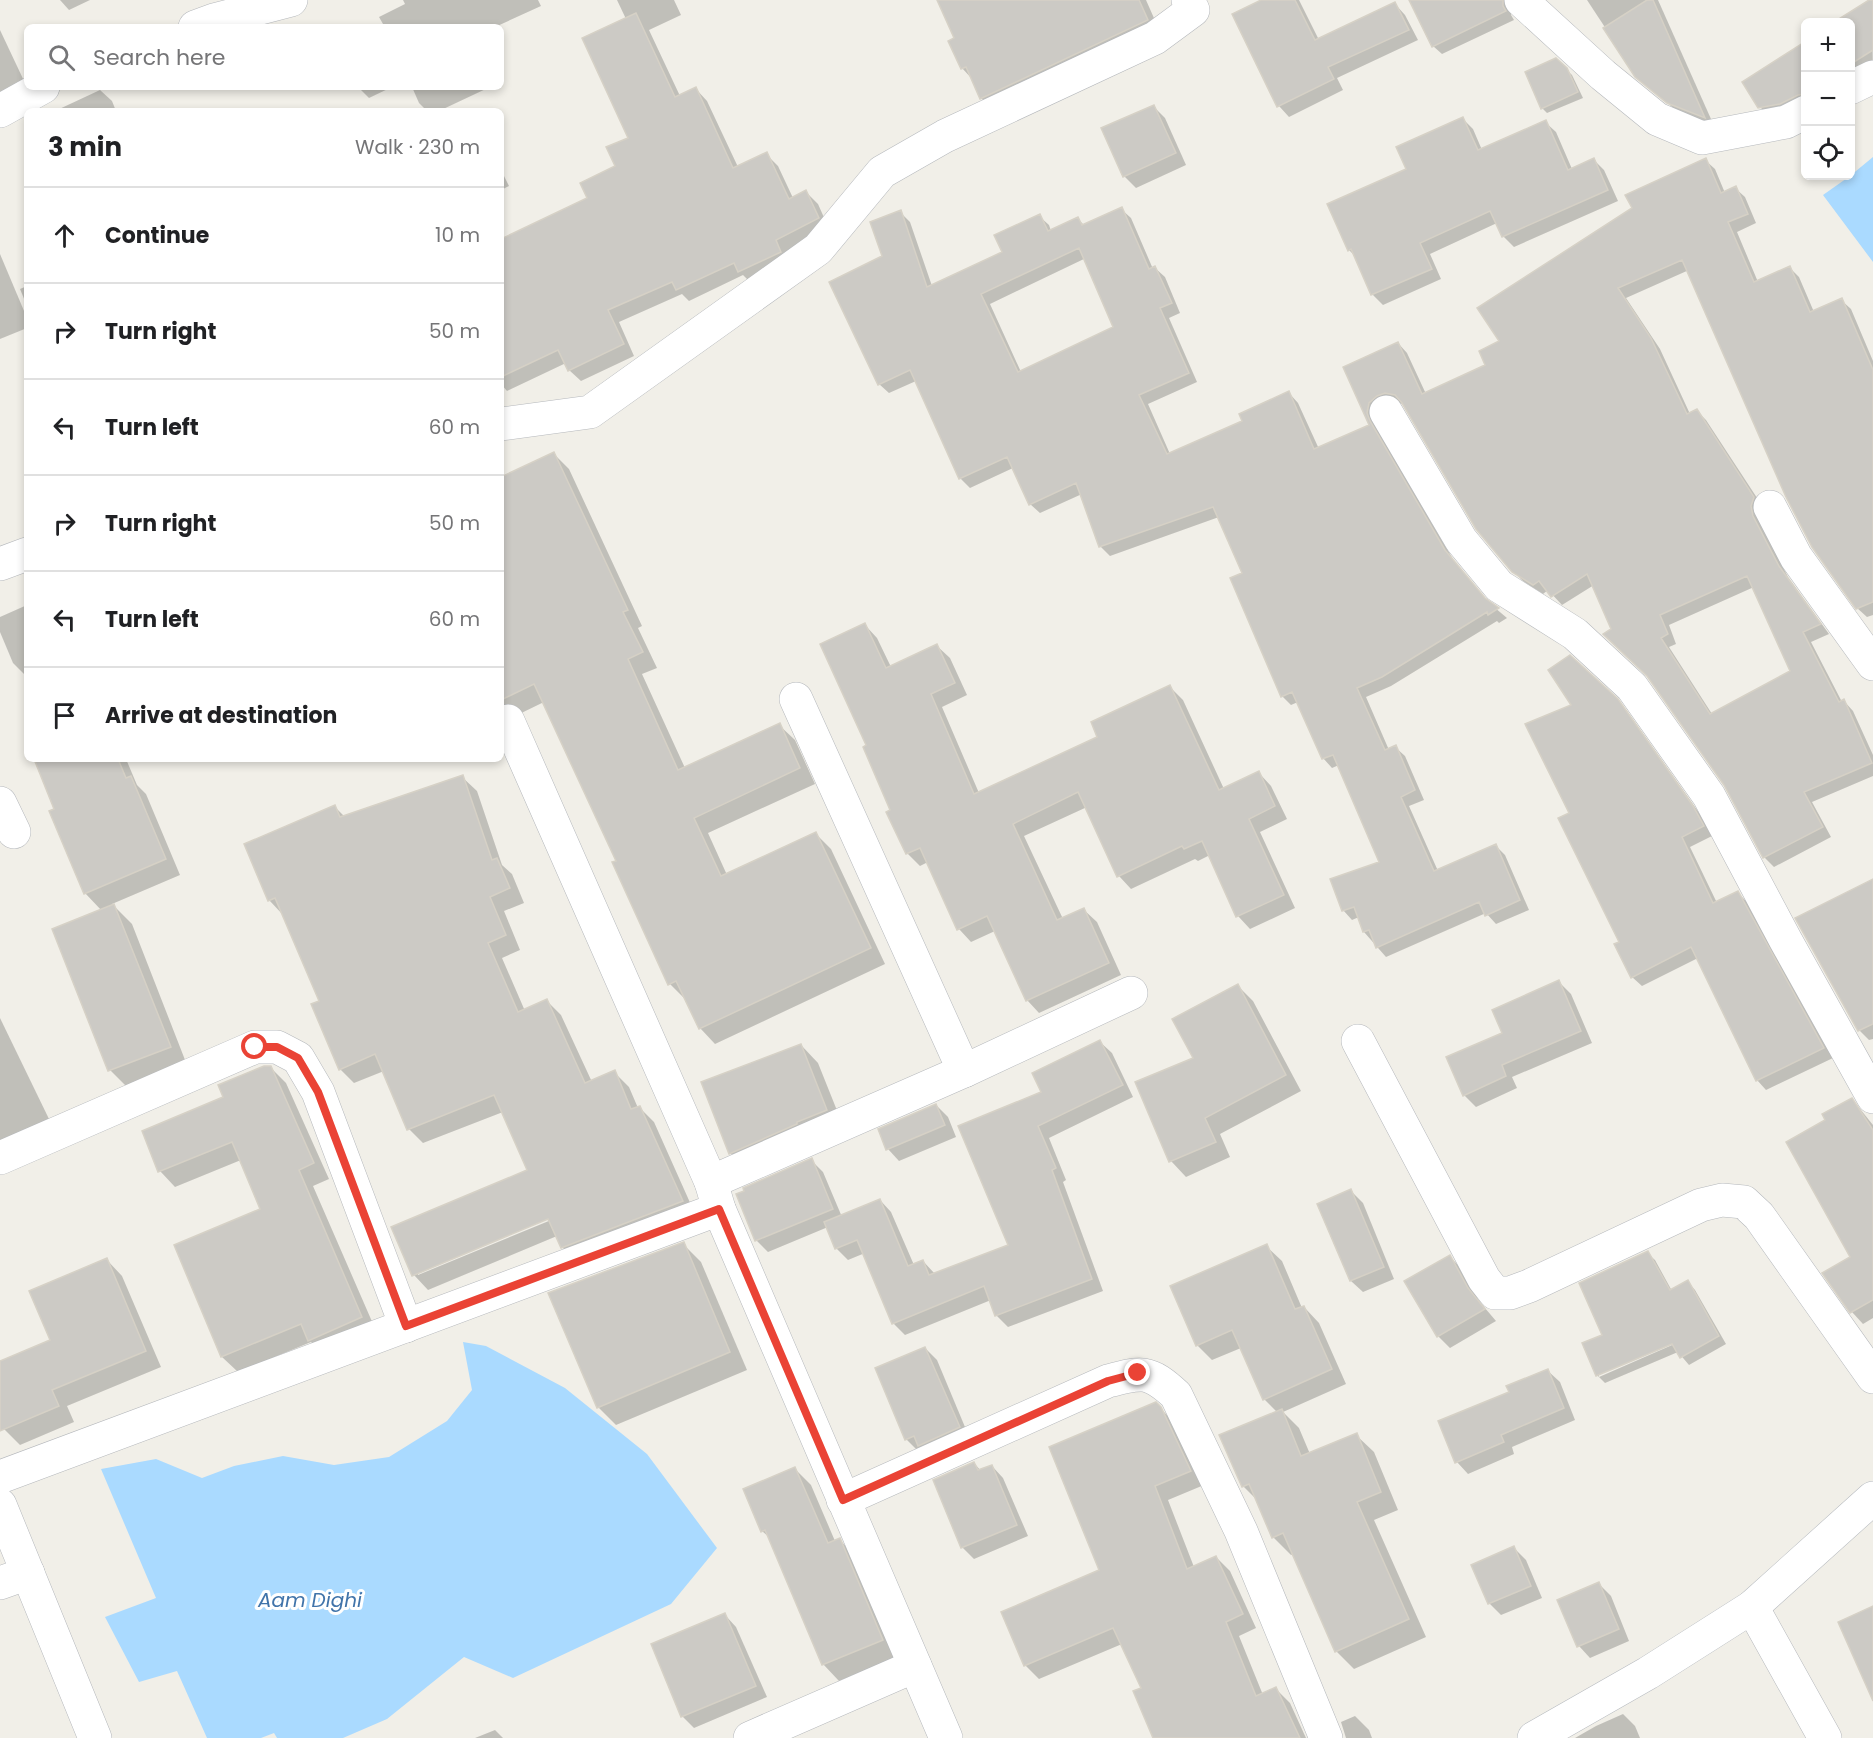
<!DOCTYPE html>
<html lang="en">
<head>
<meta charset="utf-8">
<style>
  body { margin:0; font-family:Poppins,sans-serif; background:#f6f6f6; color:#202124 }
  .controls { position:absolute; right:18px; top:18px; display:grid; overflow:hidden; border-radius:9px; box-shadow:0 3px 9px #0003 }
  .controls button { width:54px; height:54px; display:grid; place-items:center; padding:0; border:0; border-bottom:2px solid #e0e0e0; background:#fff; color:#202124; font:30px sans-serif }
  .stop { position:absolute; width:18px; height:18px; margin:-14px; border:4px solid #ea4335; border-radius:50%; background:#fff }
  .stop.end { background:#ea4335; border-color:#fff; box-shadow:0 2px 6px #0008 }
  .list { margin:0; padding:0; list-style:none }
  h2 { display:flex; justify-content:space-between; align-items:center; height:78px; margin:0; padding:0 24px; font-size:26px }
  h2 small { font-size:20px; font-weight:400; color:#757577 }
  .list li { display:grid; grid-template-columns:39px 1fr auto; gap:18px; align-items:center; box-sizing:border-box; height:96px; padding:0 24px; border-top:2px solid #e0e0e0 }
  .list b { display:block; font-size:22px; white-space:nowrap }
  .list em { font-size:20px; font-style:normal; color:#757577 }
  .icon { flex:none; width:33px; height:33px; fill:none; stroke:currentColor; stroke-width:2; stroke-linecap:round; stroke-linejoin:round }
  .map { position:relative; flex:none; width:1873px; height:1738px; overflow:hidden }
  .search { position:absolute; background:#fff; box-shadow:0 3px 9px #0003; left:24px; top:24px; width:480px; height:66px; display:flex; align-items:center; gap:15px; box-sizing:border-box; padding:0 21px; border-radius:9px; color:#757577; font-size:22px }
  .panel { position:absolute; background:#fff; box-shadow:0 3px 9px #0003; left:24px; top:108px; width:480px; height:654px; border-radius:9px }
  .map>svg:first-child { display:block }
  .water { fill:#aadaff }
  .shadow { fill:#0003; fill-rule:evenodd }
  .building { fill:#cccac5; stroke:#d6d1c6; stroke-width:1.5; fill-rule:evenodd }
  .lines { fill:none; stroke-linecap:round; stroke-linejoin:round }
  .minor-casing { stroke:#b5b8bc; stroke-width:34 }
  .secondary-casing { stroke:#b6babf; stroke-width:34 }
  .minor { stroke:#fff; stroke-width:33 }
  .secondary { stroke:#fff; stroke-width:33 }
  .route { stroke:#ea4335; stroke-width:8 }
  .labels { text-anchor:middle; dominant-baseline:central; stroke-width:6; stroke-linejoin:round; paint-order:stroke }
  .water-label { font-size:20px; font-style:italic; fill:#4174aa; stroke:#fff }
</style>
</head>
<body>
<div class="map">
<svg width="1873" height="1738" viewBox="0 0 1873 1738">
  <rect width="100%" height="100%" fill="#f1efe8"/>
  <g class="water">
    <polygon points="1873,157 1873,262 1823,195 1850,176"/>
    <polygon points="463,1342 486,1346 565,1388 647,1454 717,1548 671,1604 513,1678 464,1657 387,1719 343,1738 277,1738 274,1733 261,1738 207,1738 177,1671 139,1682 105,1617 156,1598 101,1469 156,1459 202,1478 234,1466 283,1456 334,1465 389,1457 447,1421 472,1390"/>
  </g>
  <g class="shadow">
    <polygon points="60,0 90,0 69,10"/>
    <polygon points="403,0 538,0 541,6 495,27 377,27 383,24 379,17 405,4"/>
    <polygon points="617,0 674,0 681,15 649,30 680,96 696,89 707,101 738,167 766,154 778,166 793,198 806,192 818,204 830,231 751,283 743,275 689,301 682,294 619,322 634,356 581,381 569,370 566,363 507,391 501,384 501,239 589,199 617,167 630,139 626,19"/>
    <polygon points="938,0 1146,0 1161,34 995,112 981,98 973,80 962,68 956,39"/>
    <polygon points="1265,0 1299,0 1319,40 1395,4 1405,15 1418,40 1337,78 1343,90 1289,117 1279,106"/>
    <polygon points="1430,0 1514,0 1511,6 1511,15 1514,20 1442,54 1433,46"/>
    <polygon points="1587,0 1658,0 1715,128 1680,114 1637,76"/>
    <polygon points="1872,0 1873,80 1850,90 1850,22 1837,22"/>
    <polygon points="0,30 25,83 0,95"/>
    <polygon points="1806,43 1806,115 1776,123 1760,107"/>
    <polygon points="1556,60 1572,75 1583,98 1547,113 1542,108"/>
    <polygon points="358,87 392,87 369,98"/>
    <polygon points="412,87 490,87 439,111 427,111 419,103"/>
    <polygon points="100,90 112,101 116,111 55,111"/>
    <polygon points="1154,107 1165,118 1186,165 1136,188 1124,176"/>
    <polygon points="1463,119 1473,129 1482,150 1545,122 1556,132 1572,169 1594,160 1604,170 1618,201 1514,247 1503,236 1497,223 1430,254 1441,279 1383,305 1373,295 1355,256 1349,250 1408,169"/>
    <path d="M1705 160 1715 169 1725 193 1735 188 1745 197 1756 223 1737 232 1758 282 1790 268 1799 277 1814 312 1841 300 1851 309 1873 361V615L1867 617 1857 608 1689 270 1626 298 1660 349 1690 414 1697 411 1706 420 1763 507 1762 526 1788 577 1829 634 1811 642 1842 702 1844 701 1853 711 1873 755V776L1812 802 1831 837 1774 867 1765 858 1726 784 1613 629 1594 585 1562 605 1548 590 1543 594 1523 581 1513 571 1405 405 1397 402 1376 422 1379 432 1454 561 1488 602 1507 618 1499 623 1497 621 1391 686 1366 697 1389 750 1395 747 1405 756 1424 800 1409 806 1438 871 1496 846 1505 855 1529 910 1496 924 1486 913 1386 957 1364 932 1359 917 1352 920 1343 910 1381 863 1339 765 1332 768 1323 758 1298 702 1291 705 1282 696 1244 574 1219 517 1110 556 1100 546 1082 494 1040 513 1030 504 1013 468 970 488 961 479 916 381 889 393 879 384 884 257 900 212 910 222 932 286 1004 253 1039 216 1049 225 1051 231 1078 219 1084 225 1121 209 1131 218 1153 269 1155 268 1165 277 1180 313 1169 318 1197 382 1148 404 1170 454 1244 422 1289 393 1298 403 1319 449 1371 426 1345 368 1398 343 1407 353 1426 394 1487 366 1501 342ZM1086 258 1115 328 1021 372 990 304ZM1754 587 1792 672 1712 714 1669 647 1676 644 1669 625Z"/>
    <polygon points="501,170 509,186 501,190"/>
    <polygon points="0,254 27,318 27,328 0,339"/>
    <polygon points="27,286 27,306 20,289"/>
    <polygon points="554,454 569,469 642,626 638,628 657,668 642,674 685,768 779,725 795,740 815,784 708,833 727,875 816,834 831,849 885,964 715,1044 700,1028 685,999 670,984 618,861 544,702 501,723 501,478"/>
    <polygon points="27,605 27,674 25,675 13,663 0,632 0,617"/>
    <polygon points="865,625 877,638 891,667 937,646 950,658 967,695 942,707 979,793 1099,738 1170,687 1183,700 1224,789 1259,773 1271,786 1287,819 1260,832 1295,908 1250,929 1238,916 1210,855 1198,861 1195,859 1131,889 1119,876 1087,807 1024,836 1063,919 1084,910 1097,922 1121,975 1039,1013 1027,1000 995,931 971,942 959,929 928,862 920,866 907,853 868,746"/>
    <polygon points="1617,700 1627,711 1702,817 1712,836 1690,847 1717,903 1738,893 1748,903 1833,1058 1766,1090 1757,1080 1698,958 1642,986 1632,977 1621,942 1571,813"/>
    <polygon points="35,759 126,759 137,785 146,794 180,875 112,904 132,924 187,1065 128,1088 110,1070 102,911 85,893 56,809"/>
    <path d="M462 777 477 791 502 865 512 874 524 903 504 911 520 950 502 958 525 1011 547 1001 561 1015 592 1082 614 1072 629 1087 638 1108H640L654 1122 696 1216 577 1262 562 1247 557 1236 428 1290 414 1275 393 1228 529 1171 503 1112 423 1143 409 1129 384 1071 354 1083 340 1069 321 1002 284 916 269 900 335 807 345 817ZM555 1215 556 1218 418 1275V1272Z"/>
    <polygon points="1873,881 1873,1039 1869,1040 1859,1030"/>
    <polygon points="1559,982 1571,994 1592,1043 1512,1077 1517,1088 1476,1107 1464,1095 1504,1033"/>
    <polygon points="1238,986 1253,1001 1301,1091 1220,1134 1230,1157 1186,1177 1171,1161 1195,1058"/>
    <polygon points="0,1018 49,1119 0,1141"/>
    <polygon points="1100,1042 1112,1053 1133,1097 1049,1138 1066,1180 1063,1182 1103,1291 1008,1327 996,1315 991,1300 905,1335 894,1324 865,1253 848,1260 836,1248 828,1227 768,1252 756,1240 738,1195 811,1160 823,1172 842,1217 880,1200 891,1212 914,1265 923,1261 935,1274 1010,1246 1043,1093"/>
    <polygon points="801,1045 818,1063 844,1128 748,1170 730,1153"/>
    <polygon points="270,1067 286,1083 329,1179 313,1186 377,1333 325,1356 311,1342 238,1372 222,1357 176,1246 262,1209 241,1160 175,1187 160,1171 225,1098"/>
    <polygon points="1852,1099 1873,1125 1873,1232 1827,1120"/>
    <polygon points="936,1105 948,1117 956,1137 899,1161 888,1149"/>
    <polygon points="1351,1191 1363,1203 1394,1279 1363,1292 1351,1281"/>
    <polygon points="683,1244 701,1262 747,1370 616,1425 598,1407"/>
    <polygon points="1266,1246 1282,1261 1302,1308 1304,1307 1319,1323 1346,1384 1283,1412 1299,1428 1310,1454 1356,1435 1374,1452 1398,1510 1374,1520 1426,1637 1354,1669 1336,1651 1294,1554 1291,1555 1273,1537 1258,1501 1243,1486 1277,1412 1264,1399 1241,1348 1212,1360 1197,1345"/>
    <path d="M1647 1253 1655 1260 1672 1291 1688 1282 1695 1290 1726 1344 1689 1365 1678 1352 1605 1383 1597 1375 1604 1336ZM1678 1340 1679 1342 1599 1377V1373Z"/>
    <polygon points="1450,1257 1461,1268 1479,1301 1496,1321 1450,1348 1438,1336"/>
    <polygon points="107,1260 122,1276 161,1367 67,1406 74,1422 20,1445 4,1429 0,1420 0,1363 52,1341"/>
    <polygon points="1873,1268 1873,1318 1863,1324 1852,1312"/>
    <polygon points="925,1348 937,1360 970,1439 918,1451 906,1439"/>
    <polygon points="1548,1371 1560,1382 1575,1420 1512,1447 1514,1454 1468,1474 1457,1462 1510,1393"/>
    <polygon points="1160,1408 1174,1422 1204,1485 1168,1500 1194,1567 1216,1557 1230,1571 1256,1628 1239,1636 1263,1695 1276,1689 1290,1703 1306,1738 1167,1738 1122,1644 1039,1679 1025,1665 1101,1571"/>
    <polygon points="974,1463 981,1471 992,1466 1003,1478 1028,1536 974,1559 962,1547"/>
    <polygon points="795,1469 811,1485 835,1541 839,1539 855,1556 899,1656 839,1681 823,1664 770,1538 762,1531"/>
    <polygon points="1514,1548 1526,1560 1542,1598 1501,1615 1489,1603"/>
    <polygon points="1599,1584 1611,1596 1629,1641 1590,1658 1579,1646"/>
    <polygon points="725,1615 736,1627 767,1697 694,1728 682,1716"/>
    <polygon points="1623,1714 1635,1726 1640,1738 1575,1738 1596,1726"/>
    <polygon points="1355,1716 1369,1730 1372,1738 1346,1738 1341,1722"/>
    <polygon points="495,1730 503,1738 475,1738"/>
  </g>
  <g class="building">
    <polygon points="937,0 1139,0 1148,20 980,99 966,67 961,69 948,41 954,38"/>
    <polygon points="1261,0 1295,0 1315,40 1395,2 1409,30 1328,67 1334,79 1277,107 1232,14"/>
    <polygon points="1409,0 1503,0 1503,6 1506,11 1432,47"/>
    <polygon points="1647,0 1653,0 1705,118 1667,103 1635,77 1603,28"/>
    <polygon points="1869,0 1873,0 1873,50 1851,64 1851,22 1834,22"/>
    <polygon points="636,13 675,97 696,87 733,168 767,152 789,199 806,190 819,218 776,240 781,252 738,272 734,263 676,290 672,282 608,310 624,344 568,371 558,350 501,377 501,239 587,198 580,183 615,166 606,147 628,138 582,38"/>
    <polygon points="1806,41 1806,94 1798,95 1780,104 1758,108 1742,82"/>
    <polygon points="1556,58 1567,68 1578,92 1541,109 1525,72"/>
    <polygon points="1154,105 1176,153 1123,177 1101,128"/>
    <polygon points="1463,117 1478,150 1546,120 1568,170 1594,158 1608,190 1502,237 1490,211 1420,243 1432,269 1371,295 1351,249 1348,251 1327,204 1406,169 1396,147"/>
    <path d="M1706 158 1721 193 1736 186 1748 214 1728 222 1754 282 1790 266 1810 312 1842 298 1873 370V602L1856 609 1812 547 1786 497 1682 260 1618 288 1651 338 1687 414 1697 409 1754 497 1751 506 1753 516 1779 566 1821 624 1803 632 1839 702 1844 699 1872 763 1804 792 1823 827 1763 858 1724 785 1647 676 1603 634 1611 629 1587 574 1551 597 1539 581 1533 585 1512 572 1476 529 1402 403 1395 395 1385 393 1377 396 1369 403 1367 413 1370 421 1445 550 1485 598 1499 608 1488 615 1487 612 1382 677 1357 688 1385 750 1396 745 1415 790 1401 797 1434 871 1496 844 1520 900 1485 916 1479 902 1376 948 1369 930 1363 932 1354 907 1342 911 1330 879 1379 862 1333 755 1322 759 1292 692 1281 697 1230 578 1242 573 1213 507 1099 547 1076 483 1029 505 1007 457 959 479 910 370 878 385 829 282 882 256 870 222 901 210 927 287 1002 252 994 235 1040 214 1048 231 1078 217 1082 225 1122 207 1149 269 1155 266 1172 303 1160 308 1189 373 1139 395 1167 454 1242 421 1239 414 1289 391 1314 449 1369 425 1343 367 1398 342 1422 394 1485 365 1479 351 1499 341 1477 308 1632 208 1625 195ZM1079 248 1113 327 1018 372 981 294ZM1747 576 1790 671 1710 714 1661 638 1668 634 1660 615Z"/>
    <polygon points="554,452 628,610 623,612 643,652 628,659 678,770 780,723 800,768 694,818 721,876 816,832 871,948 699,1029 676,981 668,985 612,862 616,861 534,684 501,700 501,477"/>
    <polygon points="865,623 886,668 937,644 955,683 931,694 974,794 1097,737 1091,722 1170,685 1219,790 1259,771 1275,806 1249,819 1284,895 1236,917 1202,841 1184,849 1182,846 1117,877 1078,792 1013,824 1057,920 1084,908 1109,963 1026,1001 987,916 957,930 920,848 906,854 886,812 890,810 863,747 866,745 820,644"/>
    <polygon points="1570,655 1618,699 1693,806 1704,826 1682,837 1713,903 1738,891 1824,1048 1756,1081 1691,947 1631,978 1614,944 1619,942 1558,818 1569,813 1525,724 1571,705 1548,670"/>
    <polygon points="34,759 118,759 126,778 131,776 166,859 84,894 49,811 54,809"/>
    <polygon points="463,775 492,860 497,858 510,888 490,897 506,935 488,943 518,1012 547,999 585,1083 615,1070 631,1109 640,1106 683,1201 561,1248 548,1219 412,1276 391,1227 527,1170 494,1095 407,1130 375,1054 339,1070 311,1004 319,1001 275,898 268,901 244,844 335,805 340,817"/>
    <polygon points="1873,879 1873,1024 1858,1031 1795,918"/>
    <polygon points="114,904 171,1047 108,1071 52,929"/>
    <polygon points="1559,980 1581,1031 1502,1065 1506,1076 1463,1096 1446,1057 1502,1033 1492,1010"/>
    <polygon points="1238,984 1286,1075 1205,1118 1216,1142 1169,1162 1135,1082 1193,1058 1172,1019"/>
    <polygon points="1100,1040 1123,1085 1038,1126 1056,1168 1052,1170 1092,1279 995,1316 984,1286 892,1324 857,1240 835,1249 824,1222 880,1199 908,1266 923,1260 929,1275 1008,1245 958,1126 1041,1092 1032,1073"/>
    <polygon points="801,1044 827,1110 797,1122 797,1124 729,1154 701,1082"/>
    <polygon points="264,1066 271,1066 314,1163 299,1170 362,1317 308,1341 301,1324 221,1357 174,1245 260,1209 232,1142 158,1172 142,1131 223,1097 218,1085"/>
    <polygon points="1852,1098 1873,1130 1873,1300 1850,1313 1822,1273 1850,1257 1786,1142 1825,1120 1822,1114"/>
    <polygon points="936,1104 945,1125 886,1150 878,1129"/>
    <polygon points="812,1158 833,1209 755,1241 736,1194 744,1191 743,1188"/>
    <polygon points="1351,1189 1384,1267 1350,1281 1317,1204"/>
    <polygon points="684,1242 730,1352 597,1408 548,1293"/>
    <polygon points="1267,1244 1295,1309 1304,1306 1332,1369 1263,1400 1232,1330 1196,1346 1170,1286"/>
    <polygon points="1648,1251 1670,1290 1688,1280 1719,1336 1680,1358 1672,1344 1596,1376 1582,1343 1602,1335 1579,1283"/>
    <polygon points="1450,1255 1468,1288 1485,1309 1437,1337 1404,1281"/>
    <polygon points="107,1258 146,1351 52,1390 59,1406 0,1431 0,1361 50,1340 29,1291"/>
    <polygon points="925,1347 960,1427 918,1446 914,1436 905,1440 875,1368"/>
    <polygon points="1548,1369 1564,1408 1501,1435 1504,1442 1455,1463 1438,1421 1509,1392 1506,1386"/>
    <polygon points="1156,1402 1161,1407 1191,1471 1155,1486 1187,1569 1216,1556 1243,1614 1226,1622 1256,1696 1276,1687 1300,1738 1153,1738 1133,1691 1141,1688 1113,1628 1024,1666 1001,1612 1099,1570 1049,1447"/>
    <polygon points="1282,1409 1301,1456 1357,1433 1381,1492 1357,1502 1409,1619 1335,1652 1283,1533 1272,1538 1249,1484 1242,1487 1219,1435"/>
    <polygon points="974,1462 978,1470 992,1465 1017,1525 961,1548 933,1480"/>
    <polygon points="795,1467 828,1543 840,1538 883,1640 822,1665 765,1530 761,1532 743,1489"/>
    <polygon points="1514,1546 1531,1586 1488,1604 1471,1565"/>
    <polygon points="1599,1582 1619,1629 1577,1647 1557,1600"/>
    <polygon points="1873,1606 1873,1701 1838,1622"/>
    <polygon points="725,1613 756,1686 681,1717 651,1644"/>
  </g>
  <g class="lines">
    <defs>
      <g id="minor">
        <polyline points="1521,0 1603,75 1657,119 1702,138 1786,122 1806,112"/>
        <polyline points="195,27 214,20 291,0"/>
        <polyline points="1850,88 1873,77"/>
        <polyline points="0,111 43,87"/>
        <polyline points="1386,412 1461,540 1499,586 1575,634 1632,687 1709,796 1786,941 1873,1097"/>
        <polyline points="501,424 590,412 818,249 882,172 945,136 1155,38 1193,10 1188,0"/>
        <polyline points="1770,507 1796,557 1873,664"/>
        <polyline points="0,564 27,554"/>
        <polyline points="796,699 964,1071"/>
        <polyline points="508,721 711,1182 719,1209 946,1738"/>
        <polyline points="0,803 14,832"/>
        <polyline points="1358,1041 1484,1279 1495,1293 1510,1293 1529,1286 1701,1205 1722,1200 1744,1202 1759,1216 1873,1377"/>
        <polyline points="0,1158 255,1047 277,1047 298,1058 318,1092 406,1326"/>
        <polyline points="711,1182 964,1071 1131,993"/>
        <polyline points="0,1477 719,1209"/>
        <path d="M843 1500 1108 1381C1142 1372 1149 1370 1176 1395L1241 1531 1326 1738"/>
        <polyline points="0,1505 95,1738"/>
        <polyline points="0,1583 28,1573"/>
        <polyline points="1752,1607 1825,1738"/>
        <polyline points="750,1738 915,1666"/>
      </g>
      <polyline id="secondary" points="1534,1738 1648,1673 1752,1607 1873,1498"/>
    </defs>
    <use href="#minor" class="minor-casing"/>
    <use href="#secondary" class="secondary-casing"/>
    <use href="#minor" class="minor"/>
    <use href="#secondary" class="secondary"/>
  </g>
  <g class="lines">
    <polyline class="route" points="255,1047 277,1047 298,1058 318,1092 406,1326 719,1209 843,1500 1108,1381 1138,1373"/>
  </g>
  <g class="labels">
    <g class="water-label">
      <text x="310" y="1600">Aam Dighi</text>
    </g>
  </g>
</svg>
<div class="controls">
<button>+</button>
<button>−</button>
<button><svg class="icon" aria-label="locate" viewBox="0 0 24 24"><circle cx="12" cy="12" r="6"/><path d="M12 2v4M12 18v4M2 12h4M18 12h4"/></svg></button>
</div>
<div class="stop" style="left:255px;top:1047px"></div>
<div class="stop end" style="left:1138px;top:1373px"></div>
<div class="search"><svg class="icon" aria-label="search" viewBox="0 0 24 24"><circle cx="10" cy="10" r="6"/><path d="M15 15l6 6"/></svg>Search here</div>
<section class="panel">
<h2>3 min<small>Walk · 230 m</small></h2>
<ul class="list">
<li><svg class="icon" aria-label="ahead" viewBox="0 0 24 24"><path d="M12 20V5M6 11l6-6 6 6"/></svg><div><b>Continue</b></div><em>10 m</em></li>
<li><svg class="icon" aria-label="right" viewBox="0 0 24 24"><path d="M7 20v-9h11M14 6l5 5-5 5"/></svg><div><b>Turn right</b></div><em>50 m</em></li>
<li><svg class="icon" aria-label="left" viewBox="0 0 24 24"><path d="M17 20v-9H6M10 6l-5 5 5 5"/></svg><div><b>Turn left</b></div><em>60 m</em></li>
<li><svg class="icon" aria-label="right" viewBox="0 0 24 24"><path d="M7 20v-9h11M14 6l5 5-5 5"/></svg><div><b>Turn right</b></div><em>50 m</em></li>
<li><svg class="icon" aria-label="left" viewBox="0 0 24 24"><path d="M17 20v-9H6M10 6l-5 5 5 5"/></svg><div><b>Turn left</b></div><em>60 m</em></li>
<li><svg class="icon" aria-label="arrive" viewBox="0 0 24 24"><path d="M6 21V4h12l-3 4 3 4H6"/></svg><div><b>Arrive at destination</b></div></li>
</ul>
</section>
</div>
</body>
</html>
